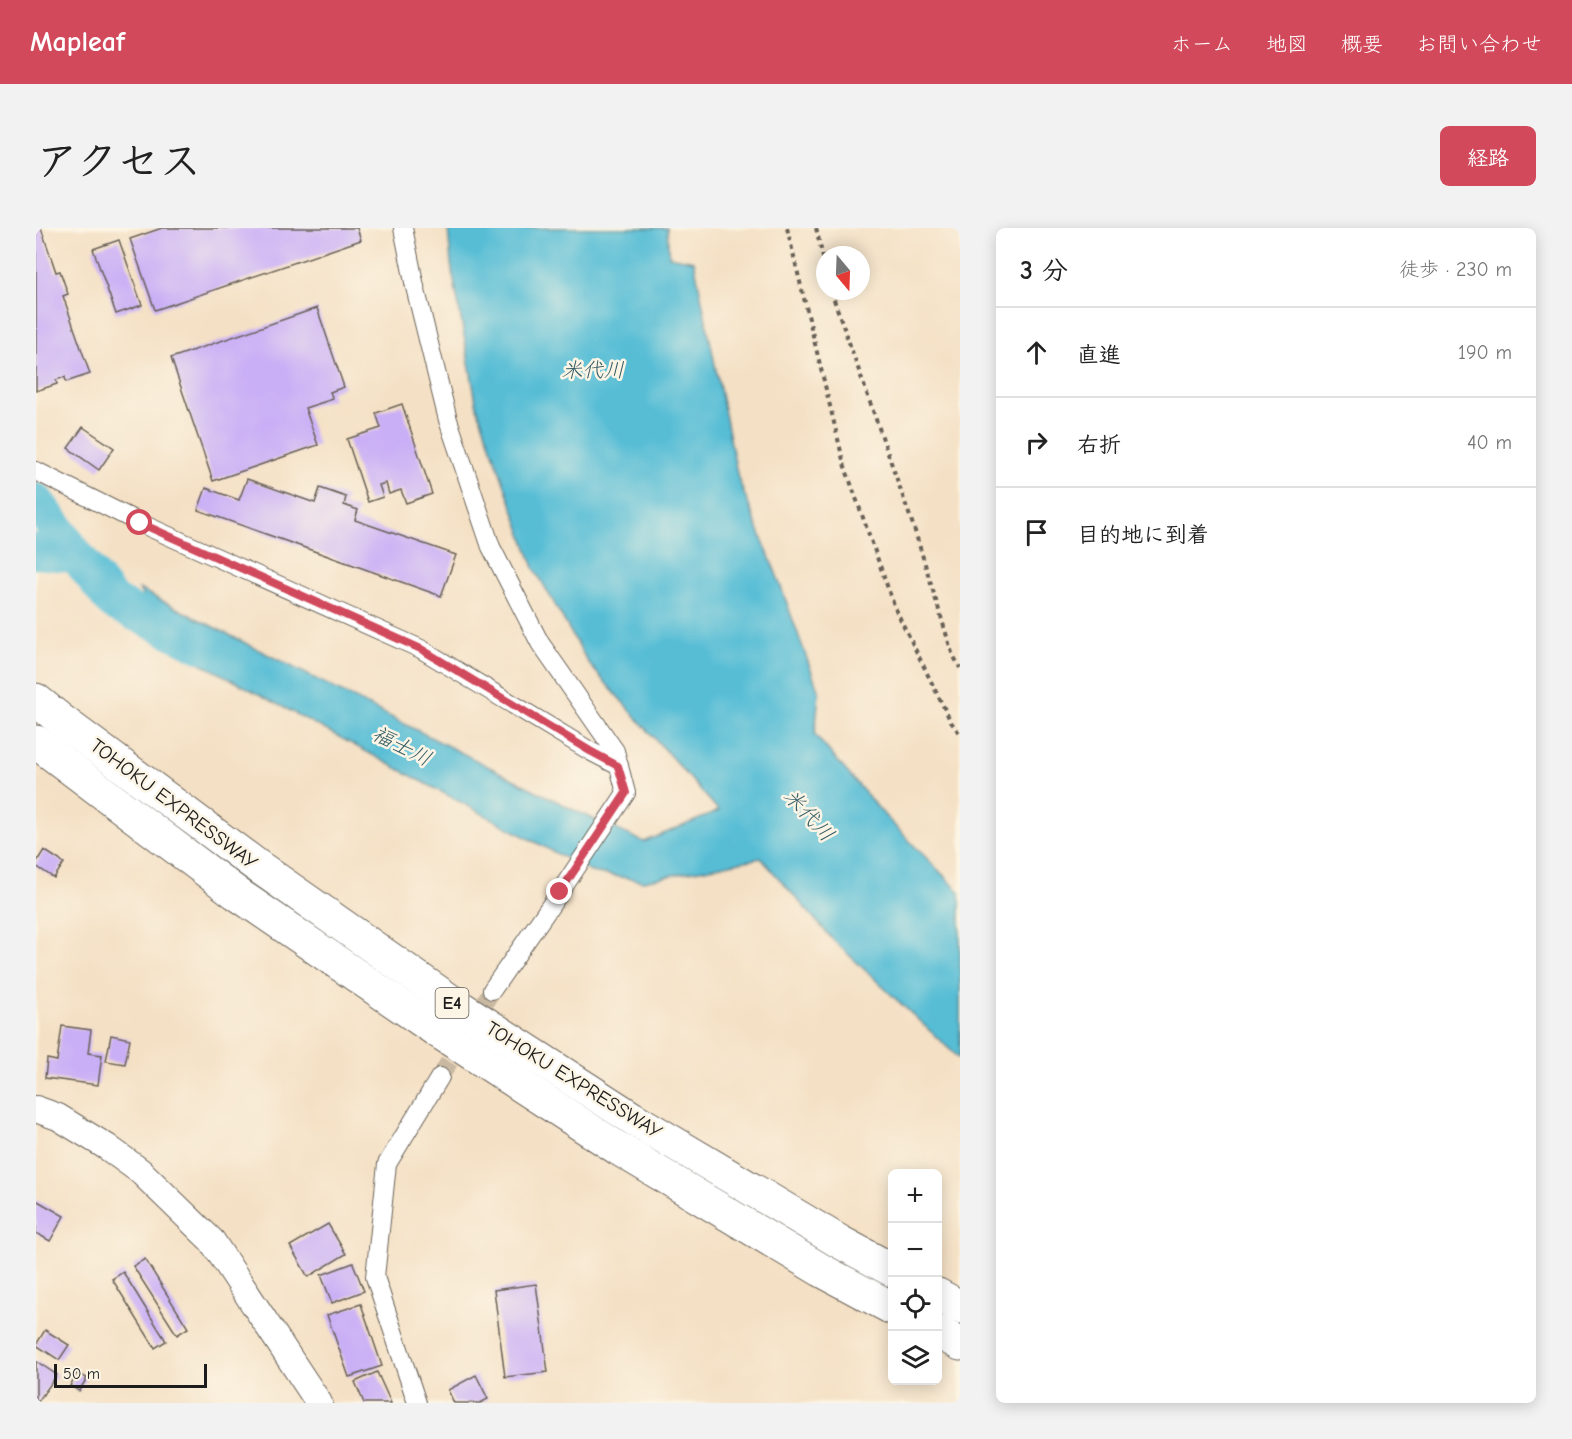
<!DOCTYPE html>
<html lang="ja">
<head>
<meta charset="utf-8">
<style>
  body { margin:0; font-family:"Comic Neue","Klee One",sans-serif; background:#f2f2f2; color:#222 }
  .controls { position:absolute; right:18px; bottom:18px; display:grid; overflow:hidden; border-radius:9px; box-shadow:0 3px 15px #0003 }
  .controls button { width:54px; height:54px; display:grid; place-items:center; padding:0; border:0; border-bottom:2px solid #e0e0e0; background:#fff; color:#222; font:30px sans-serif }
  .compass { position:absolute; left:780px; top:18px; width:54px; height:54px; border-radius:50%; background:#fff; box-shadow:0 3px 15px #0003; rotate:161deg }
  .scale { position:absolute; left:18px; bottom:15px; width:153px; box-sizing:border-box; padding-left:6px; border:3px solid #1c1c1c; border-top:0; font-size:16px; line-height:21px; white-space:nowrap; color:#1c1c1c; -webkit-text-stroke:4px #fcf5e5; paint-order:stroke }
  .stop { position:absolute; width:18px; height:18px; margin:-14px; border:4px solid #d1495b; border-radius:50%; background:#fff }
  .stop.end { background:#d1495b; border-color:#fff; box-shadow:0 2px 6px #0008 }
  .list { margin:0; padding:0; list-style:none }
  h2 { display:flex; justify-content:space-between; align-items:center; height:78px; margin:0; padding:0 24px; font-size:26px }
  h2 small { font-size:20px; font-weight:400; color:#767676 }
  .list li { display:grid; grid-template-columns:39px 1fr auto; gap:18px; align-items:center; box-sizing:border-box; height:90px; padding:0 24px; border-top:2px solid #e0e0e0 }
  .list b { display:block; font-size:22px; white-space:nowrap }
  .list em { font-size:20px; font-style:normal; color:#767676 }
  .icon { flex:none; width:33px; height:33px; fill:none; stroke:currentColor; stroke-width:2; stroke-linecap:round; stroke-linejoin:round }
  .map { position:relative; flex:none; width:924px; height:1175px; overflow:hidden; border-radius:9px }
  header { display:flex; align-items:center; gap:36px; box-sizing:border-box; height:84px; padding:0 30px; background:#d1495b; color:#fff }
  header strong { font-size:28px }
  nav { display:flex; gap:33px; margin-inline-start:auto; font-size:21px }
  .intro { display:flex; align-items:center; justify-content:space-between; box-sizing:border-box; height:144px; padding:0 36px }
  h1 { margin:0; font-size:42px }
  .button { padding:15px 27px; border-radius:9px; background:#d1495b; color:#fff; font-size:21px; font-weight:700 }
  main { display:flex; gap:36px; padding:0 36px }
  aside { flex:1; background:#fff; border-radius:9px; box-shadow:0 3px 15px #0003 }
  .map>svg:first-child { display:block }
  .water { fill:#57bdd5; stroke:#3a6c78; stroke-width:1.5 }
  .lines { fill:none; stroke-linecap:round; stroke-linejoin:round }
  .river { stroke:#57bdd5; stroke-width:36 }
  .building { fill:#c9aff6 }
  .street-tunnel { stroke:#c9b9a2; stroke-width:18; stroke-dasharray:18 9; stroke-linecap:butt }
  .street-casing { stroke:#686157; stroke-width:20 }
  .secondary-casing { stroke:#686157; stroke-width:28 }
  .highway-casing { stroke:#686157; stroke-width:35 }
  .path { stroke:#686157; stroke-width:4; stroke-dasharray:4.5 4.5; stroke-linecap:butt }
  .street { stroke:#fff; stroke-width:18 }
  .secondary { stroke:#fff; stroke-width:26 }
  .highway { stroke:#fff; stroke-width:33 }
  .route { stroke:#d1495b; stroke-width:8 }
  .labels { text-anchor:middle; dominant-baseline:central; stroke-width:5; stroke-linejoin:round; paint-order:stroke }
  .shield { fill:#fcf5e5; stroke:#5f5d58; stroke-width:1.5 }
  .shield-label { font-size:18px; font-weight:bold; fill:#1c1c1c }
  .street-label { font-size:20px; fill:#1c1c1c; stroke:#fcf5e5 }
  .water-label { font-size:21px; font-style:italic; fill:#345c66; stroke:#fcf5e5 }
</style>
</head>
<body>
<header>
<strong>Mapleaf</strong>
<nav><a>ホーム</a><a>地図</a><a>概要</a><a>お問い合わせ</a></nav>
</header>
<div class="intro"><h1>アクセス</h1><a class="button">経路</a></div>
<main>
<div class="map">
<svg width="924" height="1175" viewBox="0 0 924 1175">
  <rect width="100%" height="100%" fill="#fcf5e5"/>
  <filter id="ink" filterUnits="userSpaceOnUse"><feTurbulence type="fractalNoise" baseFrequency=".0167" numOctaves="2"/><feDisplacementMap in="SourceGraphic" scale="12" xChannelSelector="R" yChannelSelector="G"/><feConvolveMatrix kernelMatrix="1 2 1 2 8 2 1 2 1" color-interpolation-filters="sRGB"/></filter>
  <filter id="wash" filterUnits="userSpaceOnUse"><feTurbulence type="fractalNoise" baseFrequency=".008" numOctaves="4" result="noise"/><feDisplacementMap in="SourceGraphic" scale="24" xChannelSelector="R" yChannelSelector="G"/><feGaussianBlur stdDeviation="1.35" result="paint"/><feColorMatrix in="noise" values="0 0 0 0 0 0 0 0 0 0 0 0 0 0 0 0 0 1.4 0 .05"/><feComposite in="paint" operator="in"/></filter>
  <g filter="url(#wash)">
    <rect width="100%" height="100%" fill="#f4e0c4"/>
    <polygon class="water" points="412,0 631,0 633,28 658,33 702,250 741,348 783,464 779,507 850,589 924,664 924,831 798,713 725,630 607,653 555,644 131,417 103,361 538,582 608,614 683,583 553,436 498,340 441,179 415,36"/>
    <g class="lines">
      <g class="river">
        <polyline points="0,273 40,327 77,374 164,417"/>
        <polyline points="0,323 40,327"/>
      </g>
    </g>
    <g id="blocks">
      <g class="building">
        <polygon points="0,0 5,0 20,44 24,43 32,66 27,68 54,146 30,154 29,149 20,152 21,156 0,163"/>
        <polygon points="126,0 321,0 325,12 119,82 94,11"/>
        <polygon points="83,12 106,77 80,86 57,21"/>
        <polygon points="281,80 308,159 294,164 297,171 269,180 282,217 177,253 135,130"/>
        <polygon points="366,176 396,266 370,275 365,262 353,266 350,255 343,257 347,269 332,274 311,211 345,200 340,185"/>
        <polygon points="47,199 78,220 63,242 32,220"/>
        <polygon points="211,251 279,275 284,260 310,269 308,277 322,282 319,292 420,327 405,368 162,282 170,260 203,272"/>
        <polygon points="8,622 28,635 18,650 0,638 0,635"/>
        <polygon points="26,798 55,802 52,825 66,827 62,857 9,850 11,831 21,833"/>
        <polygon points="75,807 94,811 89,836 70,833"/>
        <polygon points="0,972 28,988 14,1013 0,1005"/>
        <polygon points="292,996 310,1026 272,1049 254,1018"/>
        <polygon points="109,1031 152,1100 141,1107 97,1038"/>
        <polygon points="317,1035 328,1063 296,1075 285,1047"/>
        <polygon points="87,1044 130,1113 119,1120 76,1051"/>
        <polygon points="500,1056 512,1144 469,1149 458,1062"/>
        <polygon points="325,1076 346,1138 313,1149 291,1087"/>
        <polygon points="9,1102 33,1117 23,1132 0,1117"/>
        <polygon points="0,1133 21,1147 1,1175 0,1175"/>
        <polygon points="341,1144 355,1175 328,1175 319,1154"/>
        <polygon points="41,1145 51,1150 43,1163 34,1158"/>
        <polygon points="440,1147 452,1171 444,1175 418,1175 412,1162"/>
      </g>
    </g>
  </g>
  <g filter="url(#ink)">
    <use href="#blocks" fill-opacity="0" stroke="#686157" stroke-width="1.5"/>
    <g class="lines">
      <polyline class="street-tunnel" points="404,849 456,762"/>
      <defs>
        <g id="street">
          <polyline points="367,0 379,59 412,192 455,319 504,415 579,523 590,565 524,664 456,762"/>
          <polyline points="0,243 104,295 385,421 554,523 583,538"/>
          <polyline points="381,1175 339,1049 351,936 404,849"/>
        </g>
        <polyline id="secondary" points="0,881 22,889 71,919 104,943 176,1013 283,1175"/>
        <g id="highway">
          <polyline points="0,472 26,493 220,637 416,774 596,890 804,1014 856,1042"/>
          <polyline points="0,514 200,665 400,802 583,921 785,1042 856,1080"/>
          <polyline points="902,1067 924,1079"/>
          <polyline points="902,1104 924,1116"/>
        </g>
      </defs>
      <use href="#street" class="street-casing"/>
      <use href="#secondary" class="secondary-casing"/>
      <use href="#highway" class="highway-casing"/>
      <g class="path">
        <polyline points="751,0 808,236 859,380 915,494 924,506"/>
        <polyline points="780,0 789,38"/>
        <polyline points="795,63 878,300 916,425 924,440"/>
      </g>
      <use href="#street" class="street"/>
      <use href="#secondary" class="secondary"/>
      <use href="#highway" class="highway"/>
    </g>
  </g>
  <g class="lines" filter="url(#ink)">
    <polyline class="route" points="104,295 385,421 554,523 582,538 590,565 524,664"/>
  </g>
  <g class="labels">
    <rect class="shield" x="399.5" y="760" width="33" height="30" rx="4.5"/>
    <g class="shield-label">
      <text x="416" y="775">E4</text>
    </g>
    <g class="street-label">
      <text transform="translate(138 576) rotate(37)">TOHOKU EXPRESSWAY</text>
      <text transform="translate(538 852) rotate(32)">TOHOKU EXPRESSWAY</text>
    </g>
    <g class="water-label">
      <text x="557" y="142">米代川</text>
      <text transform="translate(366 518) rotate(27)">福士川</text>
      <text transform="translate(773 587) rotate(47)">米代川</text>
    </g>
  </g>
</svg>
<div class="controls">
<button>+</button>
<button>−</button>
<button><svg class="icon" aria-label="locate" viewBox="0 0 24 24"><circle cx="12" cy="12" r="6"/><path d="M12 2v4M12 18v4M2 12h4M18 12h4"/></svg></button>
<button><svg class="icon" aria-label="layers" viewBox="0 0 24 24"><path d="M12 4l9 5-9 5-9-5zM3 14l9 5 9-5"/></svg></button>
</div>
<svg class="compass" viewBox="-18 -18 36 36"><path d="M0-13l5 13h-10z" fill="#e53935"/><path d="M0 13l5-13h-10z" fill="#767676"/></svg>
<div class="scale">50 m</div>
<div class="stop" style="left:104px;top:295px"></div>
<div class="stop end" style="left:524px;top:664px"></div>
</div>
<aside>
<h2>3 分<small>徒歩 · 230 m</small></h2>
<ul class="list">
<li><svg class="icon" aria-label="ahead" viewBox="0 0 24 24"><path d="M12 20V5M6 11l6-6 6 6"/></svg><div><b>直進</b></div><em>190 m</em></li>
<li><svg class="icon" aria-label="right" viewBox="0 0 24 24"><path d="M7 20v-9h11M14 6l5 5-5 5"/></svg><div><b>右折</b></div><em>40 m</em></li>
<li><svg class="icon" aria-label="arrive" viewBox="0 0 24 24"><path d="M6 21V4h12l-3 4 3 4H6"/></svg><div><b>目的地に到着</b></div></li>
</ul>
</aside>
</main>
</body>
</html>
